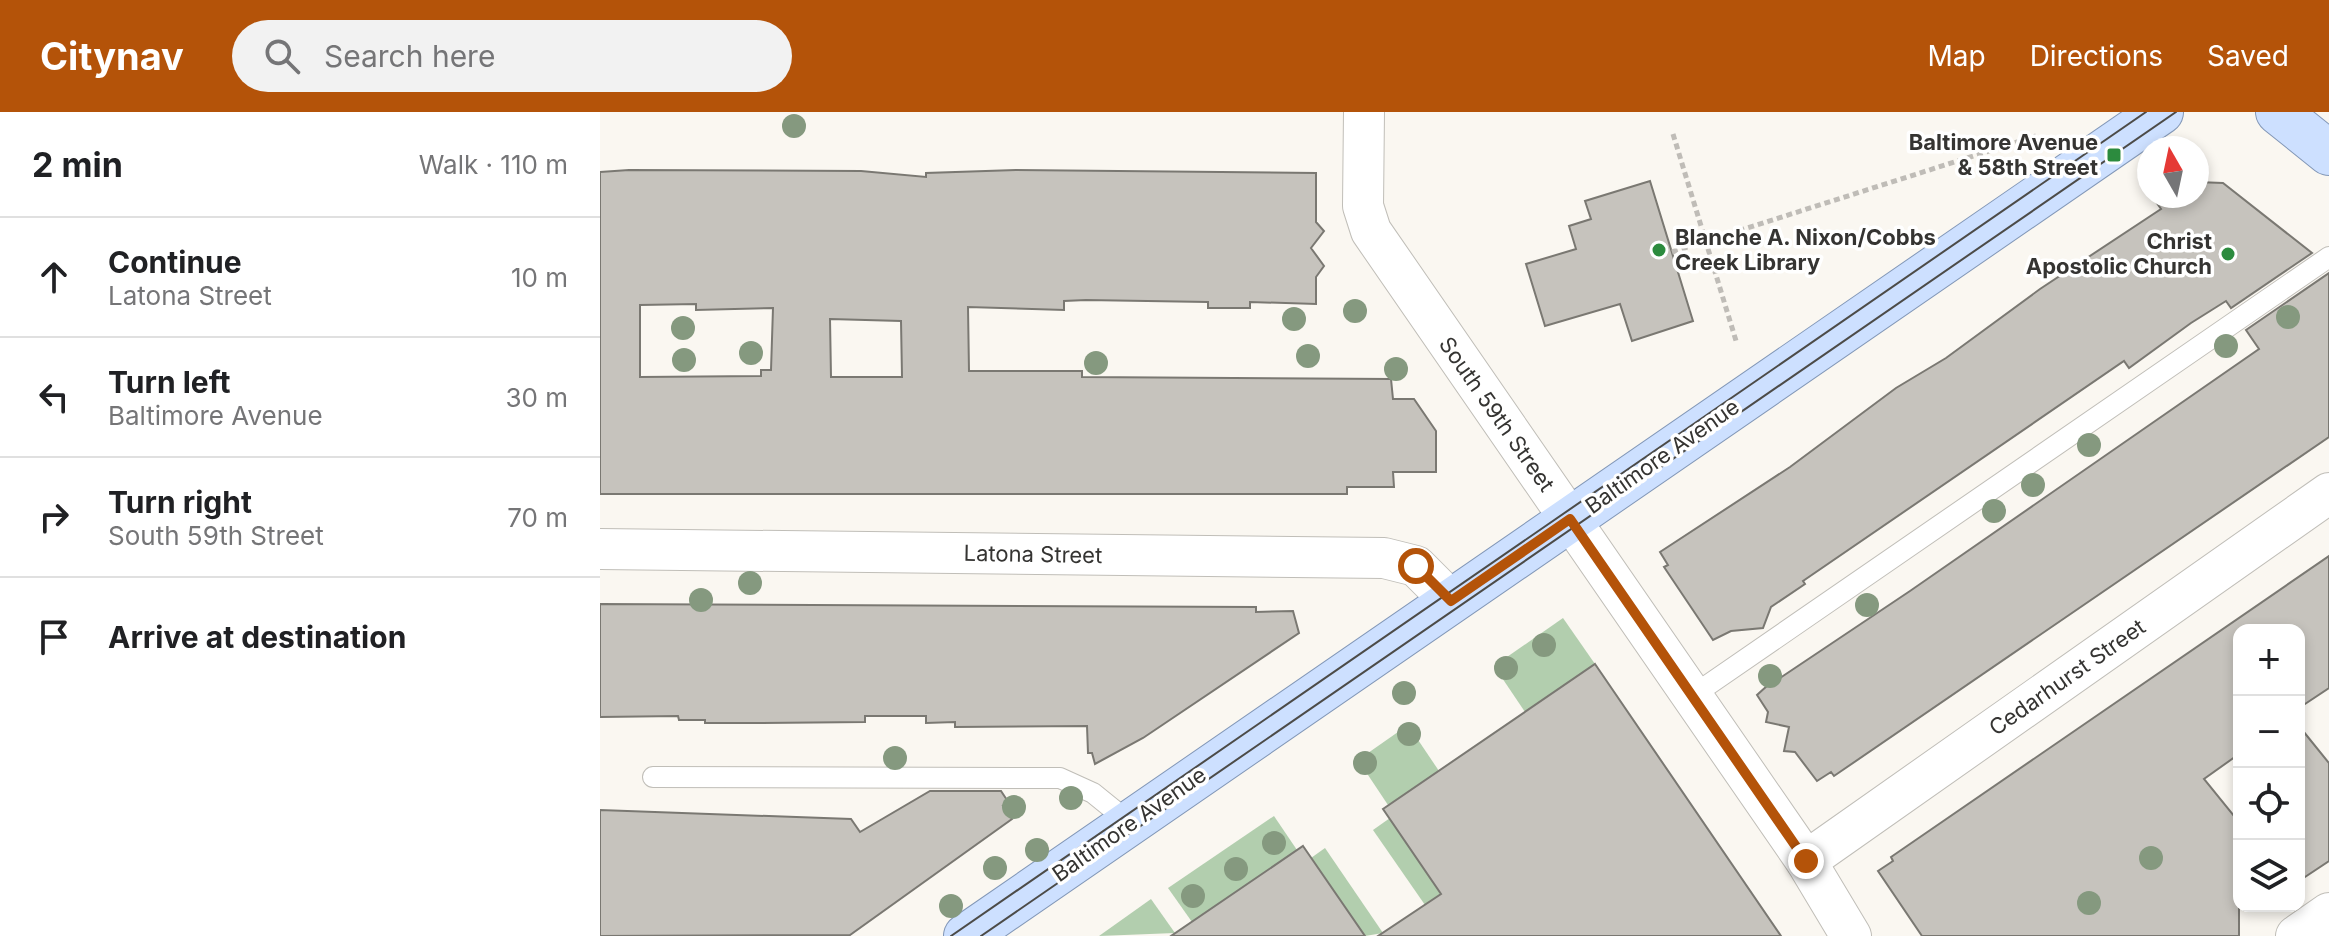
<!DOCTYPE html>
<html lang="en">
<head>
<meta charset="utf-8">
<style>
  body { margin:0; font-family:Inter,sans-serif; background:#f2f2f2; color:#202124 }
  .controls { position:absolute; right:24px; bottom:24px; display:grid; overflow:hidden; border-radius:16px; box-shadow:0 4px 12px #0003 }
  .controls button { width:72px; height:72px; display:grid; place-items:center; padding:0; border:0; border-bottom:2px solid #e0e0e0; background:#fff; color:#202124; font:40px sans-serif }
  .compass { position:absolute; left:1537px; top:24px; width:72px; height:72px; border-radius:50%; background:#fff; box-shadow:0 4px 12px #0003; rotate:351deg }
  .stop { position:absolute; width:24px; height:24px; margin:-18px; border:6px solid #b45309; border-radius:50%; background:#fff }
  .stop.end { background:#b45309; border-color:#fff; box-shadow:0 2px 8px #0008 }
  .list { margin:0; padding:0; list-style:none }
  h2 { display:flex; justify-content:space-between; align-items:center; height:104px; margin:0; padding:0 32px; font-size:34px }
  h2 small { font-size:26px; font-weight:400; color:#757577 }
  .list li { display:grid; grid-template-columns:52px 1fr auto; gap:24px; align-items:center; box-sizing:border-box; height:120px; padding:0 32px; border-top:2px solid #e0e0e0 }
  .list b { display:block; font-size:30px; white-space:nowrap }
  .list p { margin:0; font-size:26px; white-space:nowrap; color:#757577 }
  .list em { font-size:26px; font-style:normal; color:#757577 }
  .icon { flex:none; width:44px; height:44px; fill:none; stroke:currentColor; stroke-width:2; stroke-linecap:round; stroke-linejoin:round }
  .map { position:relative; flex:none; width:1729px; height:824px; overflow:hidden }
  header { display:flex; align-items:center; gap:48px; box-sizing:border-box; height:112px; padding:0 40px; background:#b45309; color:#fff }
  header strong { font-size:38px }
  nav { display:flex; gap:44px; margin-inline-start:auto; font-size:28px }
  .search { width:560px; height:72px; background:#f2f2f2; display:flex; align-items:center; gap:20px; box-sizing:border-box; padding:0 28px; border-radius:44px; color:#757577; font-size:30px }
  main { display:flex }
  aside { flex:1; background:#fff }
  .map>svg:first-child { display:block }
  .green { fill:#b2ceae }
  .building { fill:#c6c3bd; stroke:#7a7872; stroke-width:2; fill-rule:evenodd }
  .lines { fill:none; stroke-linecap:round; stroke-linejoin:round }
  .service-casing { stroke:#c0beb8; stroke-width:22 }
  .minor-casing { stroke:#c0beb8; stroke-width:42 }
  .primary-casing { stroke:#8297b7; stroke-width:46 }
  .path { stroke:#bfbcb7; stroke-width:5; stroke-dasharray:6 4; stroke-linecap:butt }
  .service { stroke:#fff; stroke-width:20 }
  .minor { stroke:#fff; stroke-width:40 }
  .primary { stroke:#cde0ff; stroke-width:44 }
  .tram { stroke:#4c4b48; stroke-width:2 }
  .tree { fill:#85997f }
  .route { stroke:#b45309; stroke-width:10 }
  .poi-dot { fill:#2c8b3e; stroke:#fff; stroke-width:3 }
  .labels { text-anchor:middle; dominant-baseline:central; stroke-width:7; stroke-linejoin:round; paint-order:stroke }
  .poi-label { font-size:22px; font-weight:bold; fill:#353432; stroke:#fff; text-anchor:end }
  .street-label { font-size:22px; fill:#353432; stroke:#fff }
</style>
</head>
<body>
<header>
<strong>Citynav</strong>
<div class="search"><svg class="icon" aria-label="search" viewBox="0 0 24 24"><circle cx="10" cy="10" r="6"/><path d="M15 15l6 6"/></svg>Search here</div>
<nav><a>Map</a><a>Directions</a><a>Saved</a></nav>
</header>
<main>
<aside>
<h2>2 min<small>Walk · 110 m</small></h2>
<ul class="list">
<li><svg class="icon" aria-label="ahead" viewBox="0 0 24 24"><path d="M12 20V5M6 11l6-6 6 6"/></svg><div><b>Continue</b><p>Latona Street</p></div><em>10 m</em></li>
<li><svg class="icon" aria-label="left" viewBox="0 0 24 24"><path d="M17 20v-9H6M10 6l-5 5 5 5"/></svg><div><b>Turn left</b><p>Baltimore Avenue</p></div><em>30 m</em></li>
<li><svg class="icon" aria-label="right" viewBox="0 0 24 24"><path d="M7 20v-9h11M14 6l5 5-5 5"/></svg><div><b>Turn right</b><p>South 59th Street</p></div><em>70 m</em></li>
<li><svg class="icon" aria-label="arrive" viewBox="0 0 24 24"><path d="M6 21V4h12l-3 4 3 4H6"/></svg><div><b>Arrive at destination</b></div></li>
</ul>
</aside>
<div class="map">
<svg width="1729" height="824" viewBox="0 0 1729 824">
  <rect width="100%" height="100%" fill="#faf7f1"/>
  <g class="green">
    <polygon points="963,506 995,552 925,600 894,554"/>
    <polygon points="808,613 839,659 788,693 758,648"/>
    <polygon points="674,704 697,738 592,810 568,776"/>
    <polygon points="790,706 841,782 825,793 773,718"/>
    <polygon points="725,736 783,821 765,824 711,746"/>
    <polygon points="551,787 575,821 499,824"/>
  </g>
  <g class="building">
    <path d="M29 58 261 59 326 65V61L416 58 716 61V110L724 119 711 136 724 154 716 165V192L650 190V196H608V190L486 188 464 189V198L368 195 369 259H482V265L791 267 793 287H814L836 319V360H793L794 375H747V382H0V60ZM96 192V198L173 196 171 258H161V264L40 265V193ZM230 207 301 209 302 265H231Z"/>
    <polygon points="1050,69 1093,209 1032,229 1020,192 945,214 926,152 976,137 969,114 991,107 985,89"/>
    <polygon points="1597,70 1623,71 1712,141 1631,196 1626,189 1591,211 1529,256 1524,249 1203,469 1205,472 1171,495 1163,516 1131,519 1113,528 1064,455 1068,453 1060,440 1190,355 1296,276 1346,246 1440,177 1561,97 1552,84 1597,84"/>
    <polygon points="1729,161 1729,325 1234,664 1231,660 1217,669 1195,640 1184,639 1189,615 1166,610 1168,600 1157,583 1179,563 1180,566 1310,479 1659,237 1646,218"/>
    <polygon points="1729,444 1729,576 1699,596 1699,518 1639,518 1639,642 1604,667 1639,710 1639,824 1322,824 1278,759 1293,749 1291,745"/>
    <polygon points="0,492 656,495 656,500 693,499 699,521 543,626 495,652 492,641 488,641 487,614 355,615 355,610 326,611 326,604 265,604 265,610 150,611 105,611 105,608 79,608 78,604 0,605"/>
    <polygon points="995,552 1181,824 778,824 841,782 783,697"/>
    <polygon points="1699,614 1729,651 1729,749 1699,769"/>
    <polygon points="330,679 401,679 409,691 403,694 412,707 250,823 0,824 0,698 251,707 260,720"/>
    <polygon points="703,734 765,824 571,824"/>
  </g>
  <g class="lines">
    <defs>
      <g id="service">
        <polyline points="1092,584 1729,145"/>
        <polyline points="53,665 460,666 493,681 530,711"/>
      </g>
      <g id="minor">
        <polyline points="764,0 763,94 771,119 1206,749 1251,824"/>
        <polyline points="0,437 784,446 816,454 851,489"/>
        <polyline points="1206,749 1729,381"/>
        <polyline points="1696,824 1729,801"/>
      </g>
      <g id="primary">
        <polyline points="1678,0 1729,41"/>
        <polyline points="366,824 1561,0"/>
      </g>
    </defs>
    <use href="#service" class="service-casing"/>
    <use href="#minor" class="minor-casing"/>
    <use href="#primary" class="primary-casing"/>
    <g class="path">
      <polyline points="1073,22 1137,232"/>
      <polyline points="1072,140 1436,24"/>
    </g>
    <use href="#service" class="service"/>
    <use href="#minor" class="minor"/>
    <use href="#primary" class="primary"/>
    <g class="tram">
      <polyline points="351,824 1546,0"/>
      <polyline points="381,824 1576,0"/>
    </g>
  </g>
  <g class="tree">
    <circle cx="194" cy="14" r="12"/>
    <circle cx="755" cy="199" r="12"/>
    <circle cx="1688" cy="205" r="12"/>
    <circle cx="694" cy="207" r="12"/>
    <circle cx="83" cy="216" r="12"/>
    <circle cx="1626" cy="234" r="12"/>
    <circle cx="151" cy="241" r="12"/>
    <circle cx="708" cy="244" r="12"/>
    <circle cx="84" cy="248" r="12"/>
    <circle cx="496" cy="251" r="12"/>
    <circle cx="796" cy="257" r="12"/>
    <circle cx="1489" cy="333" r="12"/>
    <circle cx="1433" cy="373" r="12"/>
    <circle cx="1394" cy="399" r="12"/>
    <circle cx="150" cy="471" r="12"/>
    <circle cx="101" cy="488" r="12"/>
    <circle cx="1267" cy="493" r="12"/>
    <circle cx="944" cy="533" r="12"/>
    <circle cx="906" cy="556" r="12"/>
    <circle cx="1170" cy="564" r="12"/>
    <circle cx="804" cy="581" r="12"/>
    <circle cx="809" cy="622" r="12"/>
    <circle cx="295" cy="646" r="12"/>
    <circle cx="765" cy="651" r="12"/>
    <circle cx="471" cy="686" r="12"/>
    <circle cx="414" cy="695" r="12"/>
    <circle cx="674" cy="731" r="12"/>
    <circle cx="437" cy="738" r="12"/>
    <circle cx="1551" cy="746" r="12"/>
    <circle cx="395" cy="756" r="12"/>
    <circle cx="636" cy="757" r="12"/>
    <circle cx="593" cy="784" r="12"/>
    <circle cx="1489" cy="791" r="12"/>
    <circle cx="351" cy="794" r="12"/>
  </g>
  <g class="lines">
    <polyline class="route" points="816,454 851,489 970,407 1206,749"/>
  </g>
  <g class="poi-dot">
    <rect x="1506" y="35" width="16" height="16" rx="4"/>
    <circle cx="1059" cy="138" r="8"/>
    <circle cx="1628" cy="142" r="8"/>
  </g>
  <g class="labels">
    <g class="poi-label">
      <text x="1498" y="30">Baltimore Avenue<tspan x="1498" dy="25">&amp; 58th Street</tspan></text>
      <text x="1075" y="125" text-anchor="start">Blanche A. Nixon/Cobbs<tspan x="1075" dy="25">Creek Library</tspan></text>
      <text x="1612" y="129">Christ<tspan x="1612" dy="25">Apostolic Church</tspan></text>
    </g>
    <g class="street-label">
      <text transform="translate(897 302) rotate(55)">South 59th Street</text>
      <text transform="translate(1062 344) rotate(-35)">Baltimore Avenue</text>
      <text transform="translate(433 442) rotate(1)">Latona Street</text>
      <text transform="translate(1467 565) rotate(-35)">Cedarhurst Street</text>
      <text transform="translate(529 712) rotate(-35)">Baltimore Avenue</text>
    </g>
  </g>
</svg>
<div class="controls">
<button>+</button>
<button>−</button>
<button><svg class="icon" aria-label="locate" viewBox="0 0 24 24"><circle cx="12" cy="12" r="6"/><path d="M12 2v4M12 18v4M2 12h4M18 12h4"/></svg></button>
<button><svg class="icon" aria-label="layers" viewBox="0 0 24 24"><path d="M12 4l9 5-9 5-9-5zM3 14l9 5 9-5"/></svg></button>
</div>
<svg class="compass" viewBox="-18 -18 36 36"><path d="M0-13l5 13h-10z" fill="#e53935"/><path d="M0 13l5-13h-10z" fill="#757577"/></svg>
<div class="stop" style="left:816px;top:454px"></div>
<div class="stop end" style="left:1206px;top:749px"></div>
</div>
</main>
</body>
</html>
